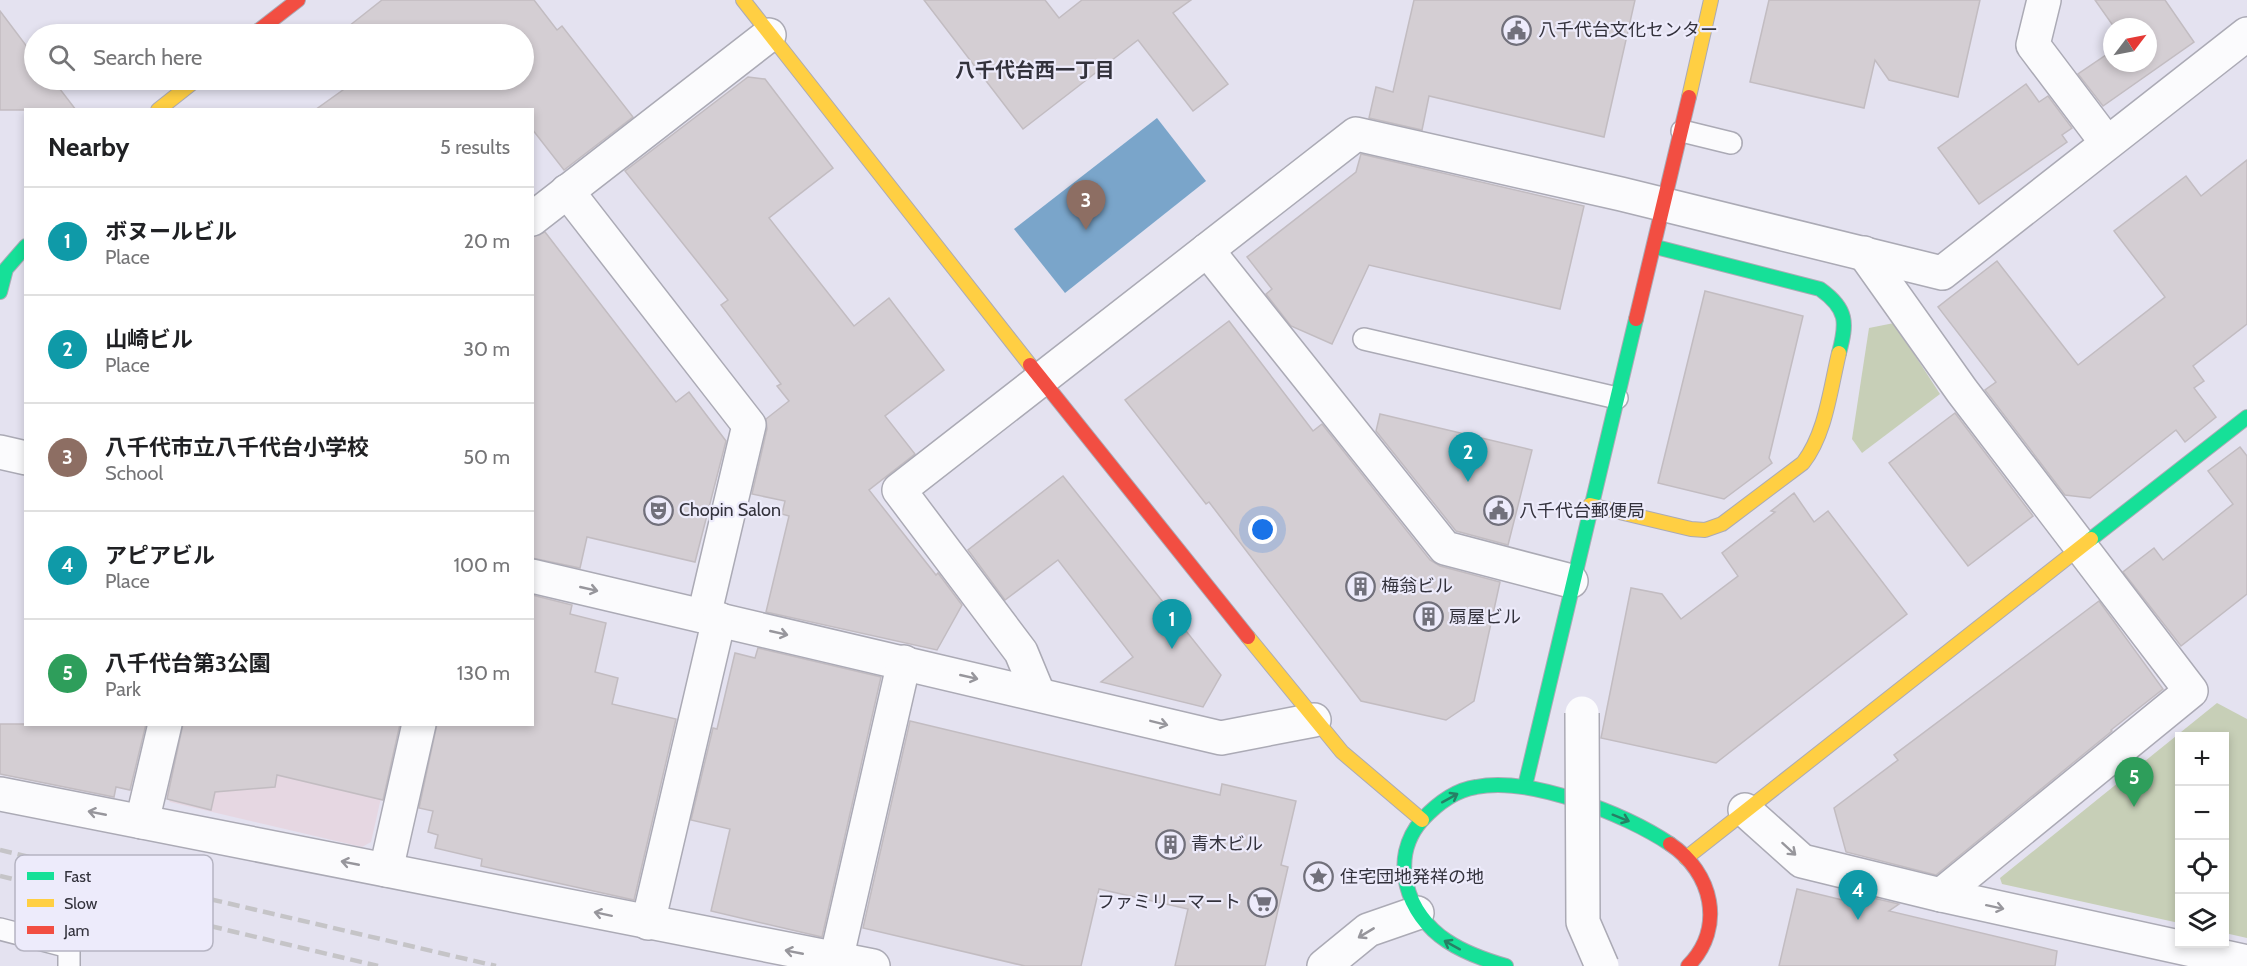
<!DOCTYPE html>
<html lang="en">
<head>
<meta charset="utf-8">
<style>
  body { margin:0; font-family:Cabin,"Noto Sans JP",sans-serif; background:#f6f6f6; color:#202124 }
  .controls { position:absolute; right:18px; bottom:18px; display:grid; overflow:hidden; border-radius:0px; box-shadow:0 3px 9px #0003 }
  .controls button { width:54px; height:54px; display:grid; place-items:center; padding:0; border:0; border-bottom:2px solid #e0e0e0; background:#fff; color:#202124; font:30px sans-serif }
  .compass { position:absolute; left:2103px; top:18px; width:54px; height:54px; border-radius:50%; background:#fff; box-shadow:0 3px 9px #0003; rotate:58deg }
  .you { position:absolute; left:1263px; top:530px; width:21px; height:21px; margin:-15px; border:4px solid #fff; border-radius:50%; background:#1a73e8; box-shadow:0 0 0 9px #1a73e833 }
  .badge { display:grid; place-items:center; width:39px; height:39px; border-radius:50%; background:#ea580c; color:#fff; font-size:20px; font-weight:700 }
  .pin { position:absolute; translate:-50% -50px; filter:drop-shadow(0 2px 3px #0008) }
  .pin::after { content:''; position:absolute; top:32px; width:21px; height:18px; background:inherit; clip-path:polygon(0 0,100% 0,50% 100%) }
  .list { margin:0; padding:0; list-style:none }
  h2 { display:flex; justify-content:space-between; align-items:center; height:78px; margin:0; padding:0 24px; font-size:26px }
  h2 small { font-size:20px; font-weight:400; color:#757577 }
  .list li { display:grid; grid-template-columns:39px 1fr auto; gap:18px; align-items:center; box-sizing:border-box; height:108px; padding:0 24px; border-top:2px solid #e0e0e0 }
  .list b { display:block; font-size:22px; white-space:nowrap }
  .list p { margin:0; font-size:20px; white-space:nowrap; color:#757577 }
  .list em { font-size:20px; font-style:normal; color:#757577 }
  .icon { flex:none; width:33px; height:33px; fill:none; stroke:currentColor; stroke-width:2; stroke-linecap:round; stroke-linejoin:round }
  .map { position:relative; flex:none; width:2247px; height:966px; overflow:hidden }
  .search { position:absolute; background:#fff; box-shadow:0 3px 9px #0003; left:24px; top:24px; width:510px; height:66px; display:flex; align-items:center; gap:15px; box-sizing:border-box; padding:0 21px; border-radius:33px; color:#757577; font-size:22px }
  .panel { position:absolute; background:#fff; box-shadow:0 3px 9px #0003; left:24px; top:108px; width:510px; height:618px; border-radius:0px }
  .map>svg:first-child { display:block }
  .commercial { fill:#e6d7e2 }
  .green { fill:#c7cfb7 }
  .water { fill:#7aa5ca }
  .building { fill:#d4ced3; stroke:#c2bcc1; stroke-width:1.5 }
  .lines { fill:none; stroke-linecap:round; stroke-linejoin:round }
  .lane-casing { stroke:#abaab5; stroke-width:24 }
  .street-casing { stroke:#abaab5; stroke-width:36 }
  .fast-casing { stroke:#abaab5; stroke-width:16 }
  .slow-casing { stroke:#abaab5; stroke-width:16 }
  .jam-casing { stroke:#abaab5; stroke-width:16 }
  .lane { stroke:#fbfbfd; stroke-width:21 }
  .street { stroke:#fbfbfd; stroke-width:33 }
  .fast { stroke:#16e098; stroke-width:14 }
  .slow { stroke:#ffcf43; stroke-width:14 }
  .jam { stroke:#f24e42; stroke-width:14 }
  .rail { stroke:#c5c4c7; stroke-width:4.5; stroke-dasharray:12 6; stroke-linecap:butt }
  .street-bridge-casing { stroke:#abaab5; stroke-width:36; stroke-linecap:butt }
  .street-bridge { stroke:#fbfbfd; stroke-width:33 }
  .oneway { stroke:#97969c }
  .oneway2 { stroke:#268065 }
  .labels { text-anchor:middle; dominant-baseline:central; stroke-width:4.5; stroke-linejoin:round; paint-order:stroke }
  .poi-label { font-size:18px; fill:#33323c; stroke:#edebfb; text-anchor:start }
  .neighbourhood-label { font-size:20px; font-weight:bold; fill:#33323c; stroke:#edebfb }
  .key { fill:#edebfb; stroke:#b5b4c2; stroke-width:1.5 }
  .key-label { font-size:16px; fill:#33323c }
</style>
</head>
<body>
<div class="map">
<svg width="2247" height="966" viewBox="0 0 2247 966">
  <rect width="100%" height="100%" fill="#e4e2f0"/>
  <polygon class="commercial" points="182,725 263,725 391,754 371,842 362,847 170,802 166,795"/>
  <g class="green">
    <polygon points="1894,323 1940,394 1862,453 1852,439 1869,328"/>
    <polygon points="2217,703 2247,719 2247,938 2225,933 2224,736 2180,736 2179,923 2002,884 2000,878"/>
  </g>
  <polygon class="water" points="1157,118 1206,181 1065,293 1014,229"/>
  <g class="building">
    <polygon points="382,0 534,0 557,30 562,26 633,117 564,170 532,129 532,110 315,110 357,80 524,80 524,34 356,34 349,26"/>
    <polygon points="924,0 1045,0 1059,18 1082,0 1191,0 1173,13 1228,84 1193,111 1138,40 1023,129"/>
    <polygon points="1414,0 1635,0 1604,137 1429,96 1422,130 1369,118 1376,87 1393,92"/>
    <polygon points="1769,0 1980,0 1958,97 1889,80 1875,60 1864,108 1750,82"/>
    <polygon points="2095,0 2165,0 2194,42 2103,106 2078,74 2112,51 2112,63 2148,63 2148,27 2114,27"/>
    <polygon points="0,11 34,56 34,80 53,80 76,110 0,110"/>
    <polygon points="748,77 765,79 833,168 769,218 854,326 889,298 944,370 885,416 915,454 869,490 936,575 938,573 962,605 937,650 766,612 789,516 782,514 785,501 752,494 767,429 766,419 789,401 777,386 781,384 721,305 728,300 625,171"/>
    <polygon points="2026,84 2039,102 2048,96 2072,128 2062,135 2067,142 1979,204 1938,148"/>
    <polygon points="1361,154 1584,206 1560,309 1369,265 1332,344 1291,326 1266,294 1272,289 1247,257 1356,172"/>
    <polygon points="2247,160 2247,324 2193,366 2204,381 2194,388 2216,417 2185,442 2176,430 2090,498 2065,495 1985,390 1996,382 1938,307 1997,261 2078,365 2165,297 2114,231 2186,176 2201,196"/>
    <polygon points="545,232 676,402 689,392 726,441 695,562 587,537 580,568 532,558 532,237"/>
    <polygon points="1705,291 1803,316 1769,458 1772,463 1724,499 1658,483"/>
    <polygon points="1229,321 1313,431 1322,424 1430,560 1440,566 1500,582 1474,701 1446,720 1361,701 1209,502 1206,504 1125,400"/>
    <polygon points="1955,413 2033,516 1968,566 1889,463"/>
    <polygon points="1380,414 1532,450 1508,545 1456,531 1376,431"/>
    <polygon points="2240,447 2247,456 2247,594 2181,646 2123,572 2154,548 2163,560 2233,504 2208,471"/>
    <polygon points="1063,476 1221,675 1203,707 1101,682 1133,657 1058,560 1005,600 968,550"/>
    <polygon points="1794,493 1814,522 1828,511 1907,614 1716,763 1601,738 1631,588 1662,594 1681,619 1738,576 1722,553 1775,512 1771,511"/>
    <polygon points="532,595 572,605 570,614 606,623 595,672 618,678 612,704 676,719 634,900 481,866 482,859 435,848 438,835 428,832 433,811 419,808 437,724 532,724"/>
    <polygon points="2099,601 2163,689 2111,730 2112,731 1936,875 1846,852 1834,808 1898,760 1894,755"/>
    <polygon points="758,648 881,677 822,937 711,911 730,829 691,820 713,728 717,729 735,653 755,658"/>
    <polygon points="910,721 1220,795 1222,784 1296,801 1281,865 1288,867 1265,966 1175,966 1188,909 1099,889 1081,966 1025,966 863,928"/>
    <polygon points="0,724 146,724 130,790 116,787 114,797 0,774"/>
    <polygon points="183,724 400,724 383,800 277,775 275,787 215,792 211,810 167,799"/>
    <polygon points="1797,889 1859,904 1856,894 1899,904 1889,911 2057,951 2055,966 1779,966"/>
  </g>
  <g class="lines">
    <defs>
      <g id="lane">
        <polyline points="1682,131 1731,143"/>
        <polyline points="1364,339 1617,398"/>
        <polyline points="0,929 69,947 69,966"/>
      </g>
      <g id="street">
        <polyline points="2044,0 2033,45 2107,143"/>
        <polyline points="567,191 749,425 704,616"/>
        <polyline points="532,219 769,35"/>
        <polyline points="1207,250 1445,548 1571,581"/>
        <polyline points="1864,253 1962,391 2191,691 1941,895"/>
        <polyline points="0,452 26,458"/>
        <polyline points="532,576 1221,738 1314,720"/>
        <polyline points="1038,693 1021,652 899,490 1356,134 1621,194 1942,273 2247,34"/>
        <polyline points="0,794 873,966"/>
        <polyline points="1745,810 1802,861 1941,895 2247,962"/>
        <polyline points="142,822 165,724"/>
        <polyline points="386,870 419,724"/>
        <polyline points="648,923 719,619"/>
        <polyline points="836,960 904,662"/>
        <polyline points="1324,966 1368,930 1417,913"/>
      </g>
      <g id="fast">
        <path d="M1656 247 1820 289C1848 309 1847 323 1839 353"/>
        <polyline points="0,292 6,269 26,246"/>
        <polyline points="2091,539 2247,417"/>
        <polyline points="1525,786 1636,319"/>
        <path d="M1506 966C1485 960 1465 953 1447 941 1407 915 1388 859 1422 820 1436 805 1455 790 1476 787 1530 776 1625 814 1670 844"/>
      </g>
      <g id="slow">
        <polyline points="743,0 1030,365"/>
        <polyline points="1689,97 1711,0"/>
        <polyline points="158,110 196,80"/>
        <path d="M1590 505 1691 529 1705 530 1722 524 1803 463C1826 433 1830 390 1839 353"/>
        <polyline points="1248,637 1342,752 1422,820"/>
        <polyline points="1686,858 2091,539"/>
      </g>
      <g id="jam">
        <polyline points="254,34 298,0"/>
        <polyline points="1636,319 1689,97"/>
        <polyline points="1030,365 1248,637"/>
        <path d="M1670 844C1712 872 1726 927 1688 966"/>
      </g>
    </defs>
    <use href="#lane" class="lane-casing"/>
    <use href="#street" class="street-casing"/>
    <use href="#fast" class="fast-casing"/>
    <use href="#slow" class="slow-casing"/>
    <use href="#jam" class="jam-casing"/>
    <use href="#lane" class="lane"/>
    <use href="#street" class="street"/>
    <use href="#fast" class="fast"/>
    <use href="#slow" class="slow"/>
    <use href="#jam" class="jam"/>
    <g class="rail">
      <polyline points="0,850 496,966"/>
      <polyline points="0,876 378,966"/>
    </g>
    <defs>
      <polyline id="street-bridge" points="1582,713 1583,922 1602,966"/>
    </defs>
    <use href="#street-bridge" class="street-bridge-casing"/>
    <use href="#street-bridge" class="street-bridge"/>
  </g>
  <defs><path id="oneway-shaft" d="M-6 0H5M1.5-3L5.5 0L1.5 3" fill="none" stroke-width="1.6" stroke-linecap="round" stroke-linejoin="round" transform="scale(1.5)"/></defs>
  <g class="oneway">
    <use href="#oneway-shaft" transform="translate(589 589) rotate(13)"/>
    <use href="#oneway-shaft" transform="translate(779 633) rotate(13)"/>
    <use href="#oneway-shaft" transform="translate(969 677) rotate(13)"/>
    <use href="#oneway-shaft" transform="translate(1159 723) rotate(14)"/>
    <use href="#oneway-shaft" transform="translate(97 813) rotate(-169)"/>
    <use href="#oneway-shaft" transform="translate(1789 849) rotate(42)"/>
    <use href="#oneway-shaft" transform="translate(350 863) rotate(-169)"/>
    <use href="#oneway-shaft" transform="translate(1995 907) rotate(12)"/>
    <use href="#oneway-shaft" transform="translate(603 914) rotate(-168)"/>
    <use href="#oneway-shaft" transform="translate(1366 933) rotate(149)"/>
    <use href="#oneway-shaft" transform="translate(794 952) rotate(-169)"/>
  </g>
  <g class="oneway2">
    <use href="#oneway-shaft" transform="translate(1450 798) rotate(-29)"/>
    <use href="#oneway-shaft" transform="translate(1621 818) rotate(22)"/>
    <use href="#oneway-shaft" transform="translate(1452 945) rotate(-151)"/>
  </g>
  <defs>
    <symbol id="civic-ring" viewBox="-11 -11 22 22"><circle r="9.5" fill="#edebfb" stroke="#71707b" stroke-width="1.5"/><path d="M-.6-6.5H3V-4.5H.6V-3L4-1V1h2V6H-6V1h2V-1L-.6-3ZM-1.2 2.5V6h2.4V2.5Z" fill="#71707b"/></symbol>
    <symbol id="theatre-ring" viewBox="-11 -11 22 22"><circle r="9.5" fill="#edebfb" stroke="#71707b" stroke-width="1.5"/><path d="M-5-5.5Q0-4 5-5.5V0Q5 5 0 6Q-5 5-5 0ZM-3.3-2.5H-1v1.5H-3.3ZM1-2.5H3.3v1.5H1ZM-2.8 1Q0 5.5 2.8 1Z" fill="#71707b"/></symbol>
    <symbol id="building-ring" viewBox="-11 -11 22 22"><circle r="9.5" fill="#edebfb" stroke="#71707b" stroke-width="1.5"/><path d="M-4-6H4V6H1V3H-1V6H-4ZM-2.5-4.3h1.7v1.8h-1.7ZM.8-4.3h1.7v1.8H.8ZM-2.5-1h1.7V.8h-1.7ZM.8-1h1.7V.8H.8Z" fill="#71707b"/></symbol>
    <symbol id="sight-ring" viewBox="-11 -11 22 22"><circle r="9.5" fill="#edebfb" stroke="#71707b" stroke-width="1.5"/><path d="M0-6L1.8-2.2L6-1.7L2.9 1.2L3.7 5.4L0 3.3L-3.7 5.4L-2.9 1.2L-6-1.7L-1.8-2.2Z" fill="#71707b"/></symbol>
    <symbol id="supermarket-ring" viewBox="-11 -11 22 22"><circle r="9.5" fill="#edebfb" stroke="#71707b" stroke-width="1.5"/><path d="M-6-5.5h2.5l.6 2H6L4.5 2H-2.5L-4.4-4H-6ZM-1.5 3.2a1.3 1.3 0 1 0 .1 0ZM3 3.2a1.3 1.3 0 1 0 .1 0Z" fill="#71707b"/></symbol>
  </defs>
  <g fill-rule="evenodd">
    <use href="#civic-ring" x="1500" y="14" width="33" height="33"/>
    <use href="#theatre-ring" x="642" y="494" width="33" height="33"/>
    <use href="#civic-ring" x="1482" y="494" width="33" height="33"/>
    <use href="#building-ring" x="1344" y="570" width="33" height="33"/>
    <use href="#building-ring" x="1412" y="600" width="33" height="33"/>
    <use href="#building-ring" x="1154" y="828" width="33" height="33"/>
    <use href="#sight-ring" x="1302" y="860" width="33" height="33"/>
    <use href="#supermarket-ring" x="1246" y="886" width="33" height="33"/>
  </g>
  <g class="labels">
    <g class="poi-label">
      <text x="1538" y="30">八千代台文化センター</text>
      <text x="679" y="510">Chopin Salon</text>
      <text x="1519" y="511">八千代台郵便局</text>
      <text x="1381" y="586">梅翁ビル</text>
      <text x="1449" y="617">扇屋ビル</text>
      <text x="1191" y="844">青木ビル</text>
      <text x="1340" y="877">住宅団地発祥の地</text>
      <text x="1241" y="902" text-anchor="end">ファミリーマート</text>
    </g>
    <g class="neighbourhood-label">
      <text x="1035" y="70">八千代台西一丁目</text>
    </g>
  </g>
  <rect x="15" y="855" width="198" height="96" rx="9" class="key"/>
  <rect x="27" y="872" width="27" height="8" fill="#16e098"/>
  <rect x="27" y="899" width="27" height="8" fill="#ffcf43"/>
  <rect x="27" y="926" width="27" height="8" fill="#f24e42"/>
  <g class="key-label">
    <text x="64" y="882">Fast</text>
    <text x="64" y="909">Slow</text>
    <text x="64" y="936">Jam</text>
  </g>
</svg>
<div class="controls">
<button>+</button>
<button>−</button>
<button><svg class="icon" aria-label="locate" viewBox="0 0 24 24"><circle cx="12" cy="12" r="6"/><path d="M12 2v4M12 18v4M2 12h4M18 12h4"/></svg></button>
<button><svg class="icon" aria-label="layers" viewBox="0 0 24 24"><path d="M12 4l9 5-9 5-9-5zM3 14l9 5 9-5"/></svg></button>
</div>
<svg class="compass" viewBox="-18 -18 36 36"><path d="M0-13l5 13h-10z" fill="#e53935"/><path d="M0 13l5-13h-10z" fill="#757577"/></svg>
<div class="you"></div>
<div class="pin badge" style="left:1172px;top:649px;background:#0f9aa8">1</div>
<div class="pin badge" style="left:1468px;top:482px;background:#0f9aa8">2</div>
<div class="pin badge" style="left:1086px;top:230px;background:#8d6e63">3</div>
<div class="pin badge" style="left:1858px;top:920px;background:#0f9aa8">4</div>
<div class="pin badge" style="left:2134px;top:807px;background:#2e9e5b">5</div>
<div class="search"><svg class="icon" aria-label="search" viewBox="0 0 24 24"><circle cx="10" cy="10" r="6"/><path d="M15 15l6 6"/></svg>Search here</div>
<section class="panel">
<h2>Nearby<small>5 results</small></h2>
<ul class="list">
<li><span class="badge" style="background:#0f9aa8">1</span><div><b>ボヌールビル</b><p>Place</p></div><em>20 m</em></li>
<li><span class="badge" style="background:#0f9aa8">2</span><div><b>山崎ビル</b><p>Place</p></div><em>30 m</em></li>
<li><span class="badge" style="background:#8d6e63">3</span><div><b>八千代市立八千代台小学校</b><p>School</p></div><em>50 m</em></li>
<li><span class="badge" style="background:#0f9aa8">4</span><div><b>アピアビル</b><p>Place</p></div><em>100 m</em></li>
<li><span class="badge" style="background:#2e9e5b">5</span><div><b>八千代台第3公園</b><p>Park</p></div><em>130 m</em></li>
</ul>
</section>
</div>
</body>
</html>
